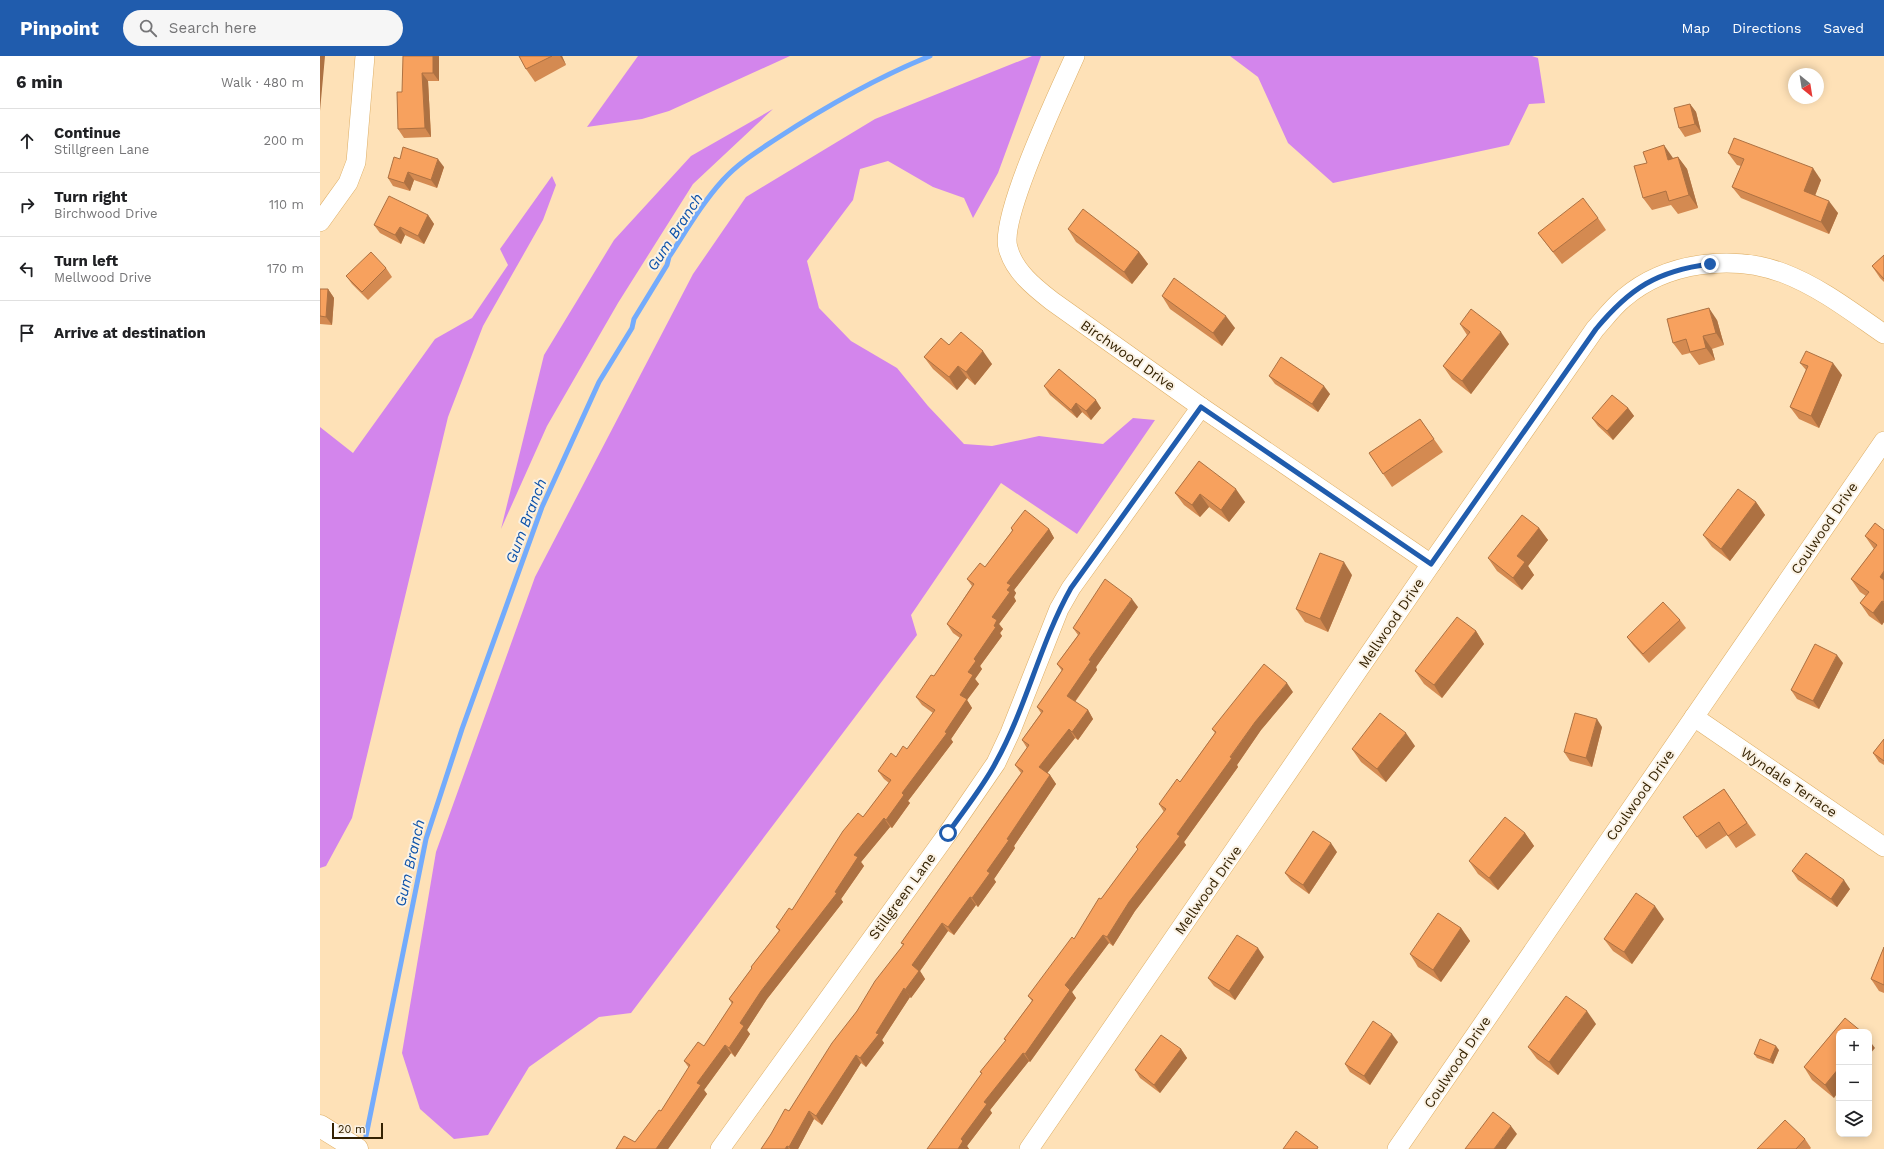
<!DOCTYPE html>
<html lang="en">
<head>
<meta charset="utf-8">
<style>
  body { margin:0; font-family:"Work Sans",sans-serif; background:#f6f6f6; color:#202124 }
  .controls { position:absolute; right:12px; bottom:12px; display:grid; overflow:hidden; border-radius:8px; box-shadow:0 2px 10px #0003 }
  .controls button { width:36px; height:36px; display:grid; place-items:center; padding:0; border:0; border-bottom:1px solid #e0e0e0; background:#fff; color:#202124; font:20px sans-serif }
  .compass { position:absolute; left:1468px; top:12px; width:36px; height:36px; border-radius:50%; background:#fff; box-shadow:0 2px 10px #0003; rotate:150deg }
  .scale { position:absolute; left:12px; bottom:10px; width:51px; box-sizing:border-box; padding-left:4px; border:2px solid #342202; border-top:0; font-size:11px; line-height:14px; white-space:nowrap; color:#342202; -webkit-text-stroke:3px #fbf2e4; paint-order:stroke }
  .stop { position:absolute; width:12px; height:12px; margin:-9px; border:3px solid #205cad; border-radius:50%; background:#fff }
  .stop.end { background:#205cad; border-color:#fff; box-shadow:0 1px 4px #0008 }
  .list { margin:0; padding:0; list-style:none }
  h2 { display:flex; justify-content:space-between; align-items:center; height:52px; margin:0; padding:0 16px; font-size:17px }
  h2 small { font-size:13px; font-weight:400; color:#757577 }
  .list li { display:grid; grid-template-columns:26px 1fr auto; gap:12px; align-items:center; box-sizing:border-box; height:64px; padding:0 16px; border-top:1px solid #e0e0e0 }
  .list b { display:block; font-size:15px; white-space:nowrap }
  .list p { margin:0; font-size:13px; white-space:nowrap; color:#757577 }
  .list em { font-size:13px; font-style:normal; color:#757577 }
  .icon { flex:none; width:22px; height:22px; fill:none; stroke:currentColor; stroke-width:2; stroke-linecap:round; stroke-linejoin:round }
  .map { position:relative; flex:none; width:1564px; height:1093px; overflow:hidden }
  header { display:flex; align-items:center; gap:24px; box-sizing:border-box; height:56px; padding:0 20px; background:#205cad; color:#fff }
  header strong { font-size:19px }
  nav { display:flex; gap:22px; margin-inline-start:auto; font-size:14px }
  .search { width:280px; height:36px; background:#f6f6f6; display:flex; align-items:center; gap:10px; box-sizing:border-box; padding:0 14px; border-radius:22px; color:#757577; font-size:15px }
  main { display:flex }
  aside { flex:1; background:#fff }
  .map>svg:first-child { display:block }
  .forest { fill:#d385ec }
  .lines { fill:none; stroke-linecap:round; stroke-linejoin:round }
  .stream { stroke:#73abfc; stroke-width:5 }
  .minor-casing { stroke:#ddae65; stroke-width:20 }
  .tertiary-casing { stroke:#ddae65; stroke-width:23 }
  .minor { stroke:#fff; stroke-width:19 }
  .tertiary { stroke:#fff; stroke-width:22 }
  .wall { fill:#d48a51 }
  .shaded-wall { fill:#ad7142 }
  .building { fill:#f7a15e; stroke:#ad7142 }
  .route { stroke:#205cad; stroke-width:5 }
  .labels { text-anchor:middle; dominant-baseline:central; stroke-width:4; stroke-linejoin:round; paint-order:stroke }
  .street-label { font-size:14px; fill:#342202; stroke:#fbf2e4 }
  .water-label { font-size:15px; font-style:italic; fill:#0c52aa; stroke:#fbf2e4 }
</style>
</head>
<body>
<header>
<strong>Pinpoint</strong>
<div class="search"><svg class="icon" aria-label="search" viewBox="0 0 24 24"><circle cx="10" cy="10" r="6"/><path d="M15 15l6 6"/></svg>Search here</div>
<nav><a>Map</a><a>Directions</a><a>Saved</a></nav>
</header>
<main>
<aside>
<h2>6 min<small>Walk · 480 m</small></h2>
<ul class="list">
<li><svg class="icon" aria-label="ahead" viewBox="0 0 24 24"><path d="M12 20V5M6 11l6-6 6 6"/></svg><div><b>Continue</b><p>Stillgreen Lane</p></div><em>200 m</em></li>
<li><svg class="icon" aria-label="right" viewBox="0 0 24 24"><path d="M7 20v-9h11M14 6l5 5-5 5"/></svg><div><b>Turn right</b><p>Birchwood Drive</p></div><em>110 m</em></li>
<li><svg class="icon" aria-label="left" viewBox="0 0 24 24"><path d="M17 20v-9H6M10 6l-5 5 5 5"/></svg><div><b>Turn left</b><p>Mellwood Drive</p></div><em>170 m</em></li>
<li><svg class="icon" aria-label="arrive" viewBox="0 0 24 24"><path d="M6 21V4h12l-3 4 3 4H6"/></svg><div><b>Arrive at destination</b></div></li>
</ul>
</aside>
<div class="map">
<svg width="1564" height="1093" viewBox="0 0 1564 1093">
  <rect width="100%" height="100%" fill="#fee1b7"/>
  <g class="forest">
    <polygon points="318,0 470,0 349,55 322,63 267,71"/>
    <polygon points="712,0 721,0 678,117 653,162 644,142 613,131 568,105 540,113 533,144 487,205 499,252 531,285 577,312 608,350 644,388 672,390 719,380 783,388 813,362 835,364 757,478 681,427 591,559 597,579 311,957 279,961 209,1011 168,1079 134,1083 100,1053 82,997 116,796 215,521 373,218 426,141 555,63"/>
    <polygon points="910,0 1212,0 1218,2 1225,47 1209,48 1189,89 1013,127 968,87 938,21"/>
    <polygon points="453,53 373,128 298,247 227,370 181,473 224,299 294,184 371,100"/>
    <polygon points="232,120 236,129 223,164 163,270 128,361 32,762 6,810 0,812 0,371 33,397 115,283 152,262 188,209 180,193"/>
  </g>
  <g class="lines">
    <path class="stream" d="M46 1080 106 783 142 673 222 451 279 326 312 272 314 263 347 209 349 201C366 175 382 147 403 124 418 107 438 95 456 83 505 51 556 22 610 0"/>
    <defs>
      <g id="minor">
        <path d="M755 0C740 34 679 161 688 192 694 215 714 231 732 245L881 351 1111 508"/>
        <polyline points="0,166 28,127 36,106 45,0"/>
        <polyline points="1374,661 1564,791"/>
        <polyline points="400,1093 628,777 676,707 690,677 739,553 751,532 881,351"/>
        <path d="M709 1093 1111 508 1275 273C1285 262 1293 251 1304 242 1346 206 1412 198 1463 217 1500 231 1532 256 1564 278"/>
        <polyline points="1077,1093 1564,385"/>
      </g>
      <polyline id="tertiary" points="0,1070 37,1093"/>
    </defs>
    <use href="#minor" class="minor-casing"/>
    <use href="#tertiary" class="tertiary-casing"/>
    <use href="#minor" class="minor"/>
    <use href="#tertiary" class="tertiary"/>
  </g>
  <g class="wall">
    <polygon points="119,0 119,25 108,25 111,81 84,82 78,73 82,36"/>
    <polygon points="199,0 242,0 246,9 215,26 206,13"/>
    <polygon points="1370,48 1376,56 1381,76 1365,81 1359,72"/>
    <polygon points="1408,97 1501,124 1495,140 1518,157 1509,178 1421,142 1412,131 1421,110 1417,109"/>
    <polygon points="1358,101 1367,113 1378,152 1358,158 1351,149 1332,154 1323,142 1353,102"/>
    <polygon points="80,103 124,111 117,132 94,124 90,135 73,130 68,122"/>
    <polygon points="108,159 114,168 104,188 85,179 81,188 60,177 54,169"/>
    <polygon points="1278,162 1286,174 1242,208 1218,177"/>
    <polygon points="748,173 819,196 828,208 812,228 756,186"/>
    <polygon points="1564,199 1564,226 1560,222 1552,210"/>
    <polygon points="66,212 72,221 48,244 32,228 26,220"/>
    <polygon points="0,233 8,233 14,242 12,269 0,268"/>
    <polygon points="842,240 915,272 902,290 850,253"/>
    <polygon points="1397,264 1404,289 1392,293 1395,304 1379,309 1370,297 1362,299 1353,287"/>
    <polygon points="1140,268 1189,288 1151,338 1132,323 1123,310 1147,279"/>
    <polygon points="629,289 672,308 655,329 647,322 637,334 613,313 604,301"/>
    <polygon points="1480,307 1522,319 1499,372 1479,363 1470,351 1486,314"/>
    <polygon points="949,320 1010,338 998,356 955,328"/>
    <polygon points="724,330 781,352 771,364 762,356 757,362 730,339"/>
    <polygon points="1308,352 1314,360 1293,384 1278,370 1272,362"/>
    <polygon points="1100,363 1123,396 1072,431 1049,397"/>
    <polygon points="879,405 925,446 909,466 889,451 880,461 864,449 855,437"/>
    <polygon points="1436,446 1445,459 1410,505 1392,491 1383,479"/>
    <polygon points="691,472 729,473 734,482 694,534 696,537 694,541 696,545 679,568 683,573 680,577 682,580 660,610 662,613 655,623 659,628 647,644 652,652 631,683 633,686 588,745 590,747 572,772 570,771 541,806 544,810 521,843 523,846 447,943 427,974 430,978 415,1001 411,997 384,1034 387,1038 348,1093 296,1093 315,1086 341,1055 369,1012 364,1005 384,990 412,948 409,943 432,912 431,911 459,875 456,871 472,854 569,727 564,723 558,715 587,693 613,657 602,649 596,641 614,620 640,582 633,577 627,568 652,530 647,523 665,511 692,475"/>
    <polygon points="1219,472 1228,484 1208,510 1214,519 1202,534 1177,515 1168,502"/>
    <polygon points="1564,474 1564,566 1562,569 1549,560 1540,547 1546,540 1540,536 1531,523 1554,493 1545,480"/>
    <polygon points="1032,519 1008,576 985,566 976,553"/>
    <polygon points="818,551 776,611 777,614 755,646 768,654 773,663 758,684 755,682 727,717 730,719 736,728 694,790 695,792 674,823 676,826 658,851 656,849 634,879 628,875 600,915 605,923 591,942 590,941 562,984 564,987 546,1011 541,1007 502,1069 494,1063 478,1093 441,1093 469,1055 537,955 583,889 581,887 701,717 695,709 707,692 702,684 721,657 717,651 742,615 737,608 758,579 753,572"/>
    <polygon points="1360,564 1366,572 1329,607 1313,589 1307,581"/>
    <polygon points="1156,575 1164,588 1122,642 1104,628 1095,615"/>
    <polygon points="1523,607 1499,653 1477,643 1471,634"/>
    <polygon points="973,636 941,674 917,709 918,711 864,786 866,789 815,855 793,890 789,887 752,936 756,942 710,1006 709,1005 670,1054 672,1057 647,1090 649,1093 607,1093 662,1018 660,1016 686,985 684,983 712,945 708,940 754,883 781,843 818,794 816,791 844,756 839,748 860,726 895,677 892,673"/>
    <polygon points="1282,671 1272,711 1250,705 1244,696"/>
    <polygon points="1564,683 1564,709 1559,706 1553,697"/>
    <polygon points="1095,690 1066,726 1041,706 1032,693"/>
    <polygon points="1404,733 1436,779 1416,792 1407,779 1386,793 1363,761"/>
    <polygon points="1205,777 1214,790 1178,834 1158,818 1149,805"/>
    <polygon points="1017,796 989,838 971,825 965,817"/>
    <polygon points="1472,815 1530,833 1517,851 1478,824"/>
    <polygon points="1344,863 1312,908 1293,895 1284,883"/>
    <polygon points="1141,872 1150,885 1121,926 1098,911 1090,898"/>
    <polygon points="1564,891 1564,937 1559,935 1551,923"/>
    <polygon points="944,901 915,944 894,930 888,922"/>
    <polygon points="1525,962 1514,1042 1492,1024 1484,1011"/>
    <polygon points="1276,968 1238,1019 1217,1003 1208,991"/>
    <polygon points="1078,986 1050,1029 1030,1016 1025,1008"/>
    <polygon points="861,993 867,1002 840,1037 820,1022 815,1014"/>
    <polygon points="1459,994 1453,1008 1437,1002 1434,998"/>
    <polygon points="1485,1083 1491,1092 1490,1093 1437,1093"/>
  </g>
  <g class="shaded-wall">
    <polygon points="0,0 5,0 0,55"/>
    <polygon points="113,0 119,0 119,25 113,17"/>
    <polygon points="240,0 242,0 246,9"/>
    <polygon points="102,17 108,25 111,81 105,72"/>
    <polygon points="1370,48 1376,56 1381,76 1375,68"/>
    <polygon points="1344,89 1353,102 1357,116 1348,104"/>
    <polygon points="1358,101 1367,113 1378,152 1369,139"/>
    <polygon points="118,103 124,111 117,132 111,124"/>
    <polygon points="1493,112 1501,124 1492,147 1484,135"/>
    <polygon points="88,116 94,124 90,135 84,127"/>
    <polygon points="1509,145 1518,157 1509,178 1501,166"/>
    <polygon points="108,159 114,168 104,188 98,180"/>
    <polygon points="80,171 85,179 81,188 75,179"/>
    <polygon points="819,196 828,208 812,228 804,216"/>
    <polygon points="8,233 14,242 12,269 6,261"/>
    <polygon points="1389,252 1397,264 1404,289 1396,277"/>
    <polygon points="906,260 915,272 902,290 893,277"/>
    <polygon points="1181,276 1189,288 1151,338 1142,325"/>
    <polygon points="1383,280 1392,293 1395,304 1386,292"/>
    <polygon points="663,295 672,308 655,329 646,316"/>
    <polygon points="1513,307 1522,319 1499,372 1491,360"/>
    <polygon points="638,310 647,322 637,334 629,321"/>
    <polygon points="1004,330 1010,338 998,356 992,348"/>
    <polygon points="776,344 781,352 771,364 766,355"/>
    <polygon points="756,347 762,356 757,362 751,354"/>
    <polygon points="1308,352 1314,360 1293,384 1287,375"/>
    <polygon points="916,433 925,446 909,466 901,454"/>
    <polygon points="880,438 889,451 880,461 872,449"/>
    <polygon points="1436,446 1445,459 1410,505 1401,493"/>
    <polygon points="1219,472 1228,484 1208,510 1214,519 1202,534 1193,522 1197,500"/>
    <polygon points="729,473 734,482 694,534 696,537 694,541 696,545 679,568 683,573 680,577 682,580 660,610 662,613 655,623 659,628 647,644 652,652 631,683 633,686 588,745 590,747 572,772 566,764 582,737 625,676 654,603 672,561 687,534 687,527"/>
    <polygon points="1024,506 1032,519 1008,576 1000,563"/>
    <polygon points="1564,515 1564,527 1560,521"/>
    <polygon points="812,543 818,551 776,611 777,614 753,648 747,640 769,604"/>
    <polygon points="1562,545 1564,547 1564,566 1562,569 1553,557"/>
    <polygon points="1156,575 1164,588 1122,642 1114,629"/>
    <polygon points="1517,599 1523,607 1499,653 1493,645"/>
    <polygon points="967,627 973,636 941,674 917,709 918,711 864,786 866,789 815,855 793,890 787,881 809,846 857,778 935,666"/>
    <polygon points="768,654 773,663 758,684 752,676"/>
    <polygon points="1277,663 1282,671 1272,711 1266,702"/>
    <polygon points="749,673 755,682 725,720 719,711"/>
    <polygon points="1086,677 1095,690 1066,726 1057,713"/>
    <polygon points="730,719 736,728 694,790 695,792 674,823 676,826 658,851 652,842 667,815 687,783"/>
    <polygon points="564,762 570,771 541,806 544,810 521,843 523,846 447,943 427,974 430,978 415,1001 409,992 420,967 441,935 515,836 534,799"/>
    <polygon points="1205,777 1214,790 1178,834 1169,822"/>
    <polygon points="1011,787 1017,796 989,838 983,829"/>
    <polygon points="1524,824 1530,833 1517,851 1511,843"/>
    <polygon points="650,841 656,849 634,879 628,871"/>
    <polygon points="1335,850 1344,863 1312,908 1304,896"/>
    <polygon points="622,867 628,875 600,915 605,923 591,942 585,934 592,909"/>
    <polygon points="1141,872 1150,885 1121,926 1113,914"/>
    <polygon points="783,879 789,887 752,936 756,942 710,1006 705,998 745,929"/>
    <polygon points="938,892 944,901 915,944 909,935"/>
    <polygon points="584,932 590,941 562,984 564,987 546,1011 540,1002"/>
    <polygon points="1267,955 1276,968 1238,1019 1229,1006"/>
    <polygon points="1072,978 1078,986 1050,1029 1044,1020"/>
    <polygon points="1549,984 1555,992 1549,999"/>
    <polygon points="405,989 411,997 384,1034 387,1038 348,1093 336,1093 377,1027"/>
    <polygon points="1456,990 1459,994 1453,1008 1450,1004"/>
    <polygon points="861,993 867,1002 840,1037 834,1029"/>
    <polygon points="703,997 709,1005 670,1054 672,1057 647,1090 649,1093 638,1093 641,1083 664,1046"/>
    <polygon points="536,999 541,1007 502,1069 496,1060"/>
    <polygon points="1519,1012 1519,1035 1514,1042 1505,1029"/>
    <polygon points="489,1055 494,1063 478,1093 470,1093 469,1091"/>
    <polygon points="1191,1070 1197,1078 1186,1093 1174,1093"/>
    <polygon points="467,1090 469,1093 465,1093"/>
  </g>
  <g class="building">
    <polygon points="83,0 113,0 113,17 102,17 105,72 78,73 77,36 82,36"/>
    <polygon points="199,0 232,0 206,13"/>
    <polygon points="1370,48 1375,68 1359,72 1354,52"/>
    <polygon points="1414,82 1493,112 1484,135 1509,145 1501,166 1412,131 1424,103 1408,97"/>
    <polygon points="1344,89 1348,104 1358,101 1369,139 1349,145 1346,135 1323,142 1314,110 1327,107 1323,96"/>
    <polygon points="83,91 118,103 111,124 88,116 84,127 68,122 74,101 80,103"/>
    <polygon points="69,140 108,159 98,180 80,171 75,179 54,169"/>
    <polygon points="1263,142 1278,162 1233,196 1218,177"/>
    <polygon points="763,153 819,196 804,216 748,173"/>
    <polygon points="51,196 66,212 42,236 26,220"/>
    <polygon points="1564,199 1564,223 1552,210"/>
    <polygon points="854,222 906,260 893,277 842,240"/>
    <polygon points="0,233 8,233 6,261 0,260"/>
    <polygon points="1389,252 1396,277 1383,280 1386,292 1370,296 1366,283 1353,287 1347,263"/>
    <polygon points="1151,253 1181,276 1142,325 1123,310 1150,276 1140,268"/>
    <polygon points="641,276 663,295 646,316 638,310 629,321 604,301 621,282 629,289"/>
    <polygon points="1486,295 1513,307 1491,360 1470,351 1488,310 1480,307"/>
    <polygon points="961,301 1004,330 992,348 949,320"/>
    <polygon points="739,313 776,344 766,355 756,347 751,354 724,330"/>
    <polygon points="1292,339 1308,352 1287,375 1272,362"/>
    <polygon points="1100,363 1114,383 1063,418 1049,397"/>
    <polygon points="879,405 916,433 901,454 880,438 872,449 855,437"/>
    <polygon points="1418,433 1436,446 1401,493 1383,479"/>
    <polygon points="705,454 729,473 687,527 691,529 687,534 690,536 672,561 677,564 674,570 676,571 654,603 656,605 648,616 653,619 640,639 647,643 625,676 627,677 582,737 584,739 566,764 564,762 534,799 538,801 515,836 517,837 441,935 420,967 424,970 409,992 405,989 377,1027 381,1029 336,1093 296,1093 304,1080 315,1086 339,1054 341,1055 370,1009 364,1005 378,986 384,990 413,946 409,943 432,912 431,911 460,874 456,871 469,852 472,854 523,775 538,757 543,761 571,724 558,715 571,697 576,701 583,690 587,693 615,654 596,641 611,619 614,620 642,579 627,568 654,528 647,523 660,507 665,511 693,474 691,472"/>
    <polygon points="1202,459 1219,472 1197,500 1205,506 1193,522 1168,502"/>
    <polygon points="1555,467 1564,474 1564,515 1560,521 1564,524 1564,546 1562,545 1553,557 1540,547 1549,536 1531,523 1557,489 1545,480"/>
    <polygon points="1000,497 1024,506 1000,563 976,553"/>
    <polygon points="785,523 812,543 769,604 771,605 747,640 768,654 752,676 749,673 719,711 730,719 687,783 689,784 667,815 670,817 652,842 650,841 628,871 622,867 592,909 599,915 585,934 584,932 556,977 559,978 540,1002 536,999 496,1060 489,1055 469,1091 467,1090 465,1093 441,1093 451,1078 465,1053 469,1055 512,987 537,955 555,925 584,888 581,887 703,715 695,709 709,689 702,684 723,655 717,651 743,613 737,608 760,577 753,572"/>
    <polygon points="1343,546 1360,564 1323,598 1307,581"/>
    <polygon points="1137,561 1156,575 1114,629 1095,615"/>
    <polygon points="1495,588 1517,599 1493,645 1471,634"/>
    <polygon points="944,608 967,627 935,666 910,701 912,702 857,778 860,780 809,846 787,881 783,879 745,929 750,934 705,998 703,997 664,1046 667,1048 641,1083 643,1085 638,1093 607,1093 662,1017 660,1016 686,984 684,983 713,944 708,940 752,881 754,883 779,842 781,843 818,793 816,791 846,753 839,748 857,723 860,726 896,676 892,673"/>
    <polygon points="1060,657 1086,677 1057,713 1032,693"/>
    <polygon points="1255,657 1277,663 1266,702 1244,696"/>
    <polygon points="1564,683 1564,705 1553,697"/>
    <polygon points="1404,733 1427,767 1408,780 1399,766 1377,781 1363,761"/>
    <polygon points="1185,761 1205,777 1169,822 1149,805"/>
    <polygon points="993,775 1011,787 983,829 965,817"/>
    <polygon points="1486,797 1524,824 1511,843 1472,815"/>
    <polygon points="1316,837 1335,850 1304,896 1284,883"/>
    <polygon points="1118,857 1141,872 1113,914 1090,898"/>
    <polygon points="917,879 938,892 909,935 888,922"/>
    <polygon points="1564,891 1564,929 1551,923"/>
    <polygon points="1246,940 1267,955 1229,1006 1208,991"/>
    <polygon points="1525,962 1542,976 1519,976 1519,1012 1505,1029 1484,1011"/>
    <polygon points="1053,965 1072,978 1044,1020 1025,1008"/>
    <polygon points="841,979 861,993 834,1029 815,1014"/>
    <polygon points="1440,983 1456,990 1450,1004 1434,998"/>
    <polygon points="1173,1056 1191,1070 1174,1093 1145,1093"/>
    <polygon points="1465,1064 1485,1083 1476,1093 1437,1093"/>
    <polygon points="976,1075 998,1091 997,1093 963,1093"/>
  </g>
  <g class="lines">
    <path class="route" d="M628 777C644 754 663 731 676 706 707 650 720 587 751 532L881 351 1111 508 1276 273C1310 232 1337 215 1390 208"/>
  </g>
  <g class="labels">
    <g class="street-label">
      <text transform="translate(808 299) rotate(35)">Birchwood Drive</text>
      <text transform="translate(1504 472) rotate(-56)">Coulwood Drive</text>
      <text transform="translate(1071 567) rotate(-56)">Mellwood Drive</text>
      <text transform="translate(1469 726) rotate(34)">Wyndale Terrace</text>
      <text transform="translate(1320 739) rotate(-55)">Coulwood Drive</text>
      <text transform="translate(888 834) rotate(-55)">Mellwood Drive</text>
      <text transform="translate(582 840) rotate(-54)">Stillgreen Lane</text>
      <text transform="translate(1137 1006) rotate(-56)">Coulwood Drive</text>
    </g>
    <g class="water-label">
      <text transform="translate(355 176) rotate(-57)">Gum Branch</text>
      <text transform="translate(206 465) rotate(-69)">Gum Branch</text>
      <text transform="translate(90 807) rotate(-77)">Gum Branch</text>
    </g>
  </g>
</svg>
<div class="controls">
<button>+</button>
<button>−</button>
<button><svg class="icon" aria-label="layers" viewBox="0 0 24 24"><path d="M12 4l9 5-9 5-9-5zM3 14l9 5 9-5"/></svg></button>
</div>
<svg class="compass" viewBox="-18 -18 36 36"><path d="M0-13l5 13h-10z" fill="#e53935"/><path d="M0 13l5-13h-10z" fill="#757577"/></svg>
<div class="scale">20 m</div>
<div class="stop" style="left:628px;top:777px"></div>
<div class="stop end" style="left:1390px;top:208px"></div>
</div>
</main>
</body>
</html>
